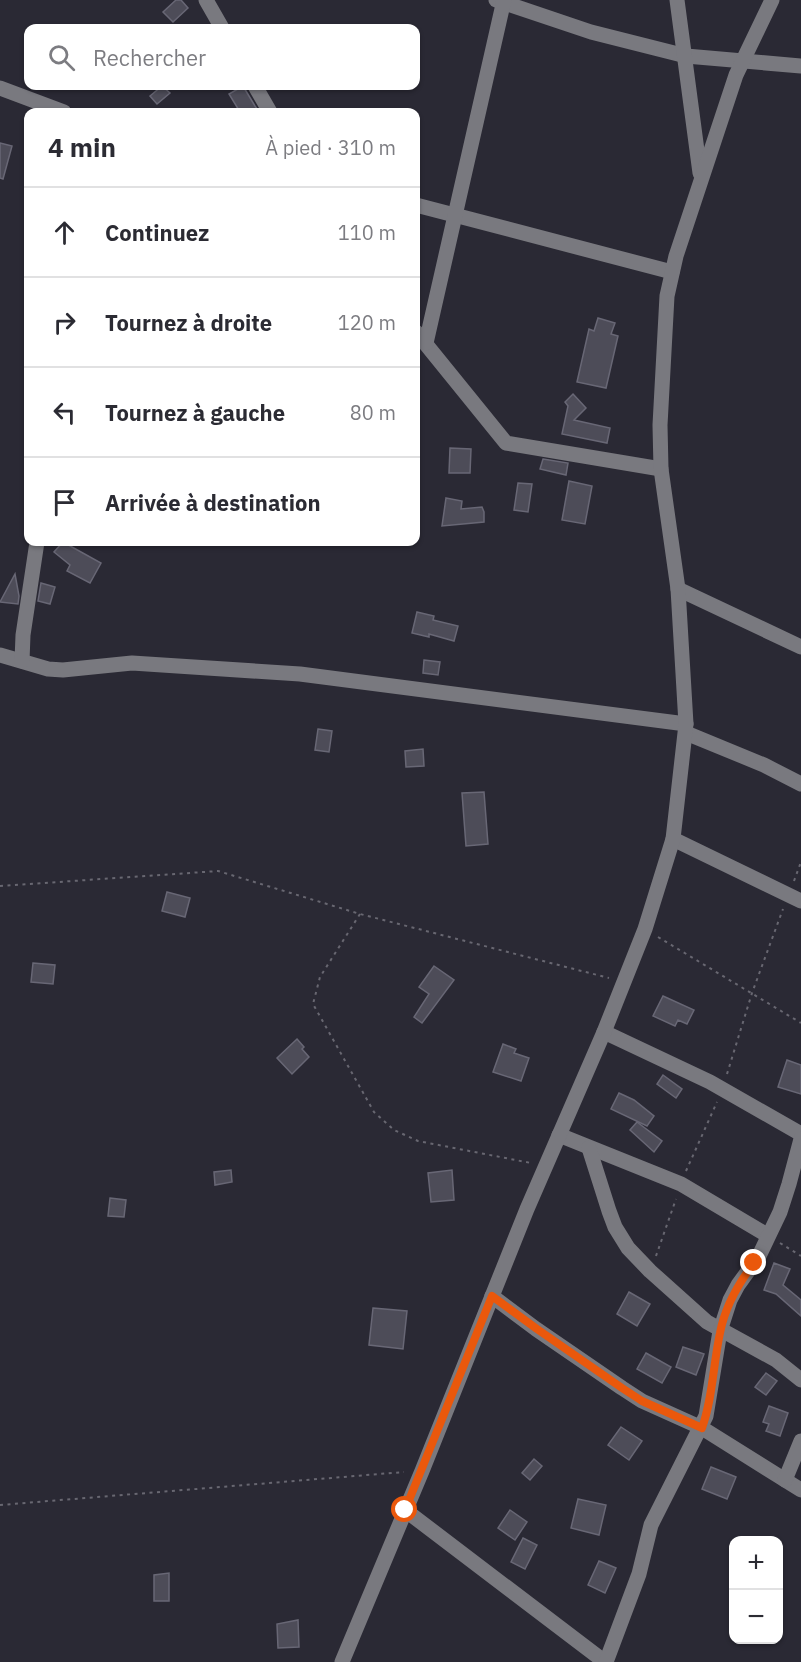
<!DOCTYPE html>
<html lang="fr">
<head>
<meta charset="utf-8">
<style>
  body { margin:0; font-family:"IBM Plex Sans",sans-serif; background:#f2f2f3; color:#2b2b33 }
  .controls { position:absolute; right:18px; bottom:18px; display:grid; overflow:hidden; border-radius:12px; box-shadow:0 2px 4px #0004 }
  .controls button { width:54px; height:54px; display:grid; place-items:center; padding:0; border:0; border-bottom:2px solid #e1e1e2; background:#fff; color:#2b2b33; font:30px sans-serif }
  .stop { position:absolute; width:18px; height:18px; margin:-14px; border:4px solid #ea580c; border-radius:50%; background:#fff }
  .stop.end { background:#ea580c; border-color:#fff; box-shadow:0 2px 6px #0008 }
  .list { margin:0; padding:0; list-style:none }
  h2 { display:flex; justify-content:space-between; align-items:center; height:78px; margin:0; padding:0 24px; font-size:26px }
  h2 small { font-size:20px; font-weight:400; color:#7c7c81 }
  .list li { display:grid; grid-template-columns:39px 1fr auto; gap:18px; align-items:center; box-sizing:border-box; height:90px; padding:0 24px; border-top:2px solid #e1e1e2 }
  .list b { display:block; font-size:22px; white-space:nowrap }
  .list em { font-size:20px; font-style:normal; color:#7c7c81 }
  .icon { flex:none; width:33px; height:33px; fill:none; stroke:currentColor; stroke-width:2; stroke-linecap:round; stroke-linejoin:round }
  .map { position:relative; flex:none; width:801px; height:1662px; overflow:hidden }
  .search { position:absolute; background:#fff; box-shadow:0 2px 4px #0004; left:24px; top:24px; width:396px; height:66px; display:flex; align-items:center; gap:15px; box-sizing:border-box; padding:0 21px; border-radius:12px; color:#7c7c81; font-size:22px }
  .panel { position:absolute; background:#fff; box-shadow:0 2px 4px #0004; left:24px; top:108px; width:396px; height:438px; border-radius:12px }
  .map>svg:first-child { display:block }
  .building { fill:#4d4c58; stroke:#686775; stroke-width:1.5 }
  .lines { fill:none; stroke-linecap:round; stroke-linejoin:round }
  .path { stroke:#686771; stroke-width:2; stroke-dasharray:3 4.5; stroke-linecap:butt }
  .minor { stroke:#79797f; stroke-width:15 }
  .route { stroke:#ea580c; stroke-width:8 }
</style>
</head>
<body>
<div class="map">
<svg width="801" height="1662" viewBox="0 0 801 1662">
  <rect width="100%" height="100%" fill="#2a2934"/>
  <g class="building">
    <polygon points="176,0 181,0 188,8 173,22 163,12"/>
    <polygon points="162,86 170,93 157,104 150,96"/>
    <polygon points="243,86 255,106 259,112 240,112 229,94"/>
    <polygon points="0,143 12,146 3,179 0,178"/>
    <polygon points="598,318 615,323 611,334 618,336 606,388 577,382 589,329 594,331"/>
    <polygon points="573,394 586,408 574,420 610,428 607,443 562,434 568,406 565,402"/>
    <polygon points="450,448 471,449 470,473 449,473"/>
    <polygon points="543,459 568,463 566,475 540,469"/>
    <polygon points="569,481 592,486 585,524 562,520"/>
    <polygon points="518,483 532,484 528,512 514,510"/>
    <polygon points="446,498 462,501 461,509 482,507 484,512 484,522 442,526"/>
    <polygon points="63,542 101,563 90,583 67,571 70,565 54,552"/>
    <polygon points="15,574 19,596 18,604 0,602"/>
    <polygon points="41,583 55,587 50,604 38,601"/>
    <polygon points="417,612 434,616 433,620 458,626 454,641 429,634 429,637 412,633"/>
    <polygon points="424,660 440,662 438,675 423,673"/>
    <polygon points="318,729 332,731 329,752 315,750"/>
    <polygon points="423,749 424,766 406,767 405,751"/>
    <polygon points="484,792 488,844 466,846 462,793"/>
    <polygon points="167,892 190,898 185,917 162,911"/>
    <polygon points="33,963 55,965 53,984 31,982"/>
    <polygon points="434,966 454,980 422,1023 414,1017 429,994 419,987"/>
    <polygon points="663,996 694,1010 687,1024 678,1020 675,1026 653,1016"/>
    <polygon points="297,1039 304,1047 302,1049 309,1057 292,1074 277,1058"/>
    <polygon points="503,1044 516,1049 514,1053 529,1058 521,1081 493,1072"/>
    <polygon points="787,1060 801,1065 801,1094 778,1087"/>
    <polygon points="663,1075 682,1089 676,1098 657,1084"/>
    <polygon points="619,1093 634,1100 654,1116 647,1126 611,1109"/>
    <polygon points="637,1122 662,1141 654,1152 630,1130"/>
    <polygon points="231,1170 232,1182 215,1185 214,1172"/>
    <polygon points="452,1170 454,1200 431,1202 428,1173"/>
    <polygon points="110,1198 126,1200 124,1217 108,1216"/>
    <polygon points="774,1263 790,1269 783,1285 801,1300 801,1316 776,1294 764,1290"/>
    <polygon points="629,1292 650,1304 637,1326 617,1314"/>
    <polygon points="373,1308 407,1311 403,1349 369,1345"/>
    <polygon points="683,1347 704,1354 696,1375 676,1367"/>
    <polygon points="646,1353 671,1367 662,1383 637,1369"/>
    <polygon points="766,1373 777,1381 766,1395 755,1387"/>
    <polygon points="769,1406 788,1413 780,1436 766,1431 769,1424 763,1422"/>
    <polygon points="621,1427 642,1441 629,1460 608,1445"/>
    <polygon points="534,1459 542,1466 530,1480 522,1473"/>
    <polygon points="711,1467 736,1477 727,1499 702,1489"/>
    <polygon points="578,1499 606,1505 599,1535 571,1528"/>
    <polygon points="510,1510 527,1522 515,1540 498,1528"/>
    <polygon points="523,1538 537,1545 525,1569 511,1562"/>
    <polygon points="599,1561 616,1568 605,1593 588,1585"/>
    <polygon points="169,1573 169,1601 154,1601 154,1575"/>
    <polygon points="298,1620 299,1647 278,1648 277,1624"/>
  </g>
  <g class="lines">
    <g class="path">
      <polyline points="794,881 801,862"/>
      <polyline points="0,886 218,871 360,914 609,978"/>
      <polyline points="360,914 320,977 313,1004 374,1112 394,1130 418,1141 531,1163"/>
      <polyline points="658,937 801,1023"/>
      <polyline points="727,1074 752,993 783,909"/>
      <polyline points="686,1171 717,1102"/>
      <polyline points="780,1243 801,1256"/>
      <polyline points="656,1256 676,1199"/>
      <polyline points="0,1505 404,1472"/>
    </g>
    <g class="minor">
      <polyline points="206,0 222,28"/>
      <polyline points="496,0 591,32 686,56 801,66"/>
      <polyline points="677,0 700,173"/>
      <polyline points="255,86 270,112"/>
      <polyline points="0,88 64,112"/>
      <polyline points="416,205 672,272"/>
      <polyline points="416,332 506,443 661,469"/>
      <polyline points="426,343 504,0"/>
      <polyline points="678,589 801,647"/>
      <polyline points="0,655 48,669 63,670 132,663 300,674 686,724"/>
      <polyline points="22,661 23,635 37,542"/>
      <polyline points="686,733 764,765 801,784"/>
      <polyline points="673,839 801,901"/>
      <polyline points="604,1032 710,1082 801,1134"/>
      <polyline points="559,1135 681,1184 767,1235"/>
      <polyline points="589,1148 609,1211 615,1227 628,1248 650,1271 707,1322 776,1360 801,1380"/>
      <polyline points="492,1296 536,1329 622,1388 642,1401 702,1428 801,1490"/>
      <polyline points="785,1480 801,1441"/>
      <polyline points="405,1510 605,1662"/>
      <polyline points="342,1662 422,1471 527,1209 604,1032 645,929 673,839 686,724 678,589 661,469 660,425 667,296 676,256 736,75 772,0"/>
      <polyline points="606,1662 639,1574 651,1525 706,1416 720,1331 730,1300 738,1285 759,1256 780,1212 789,1184 801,1139"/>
    </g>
  </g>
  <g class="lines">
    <path class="route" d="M405 1510 492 1296 537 1329 622 1388 642 1401 702 1428C713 1397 713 1365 720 1333 725 1306 738 1284 754 1263"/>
  </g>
</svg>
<div class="controls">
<button>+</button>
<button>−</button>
</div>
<div class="stop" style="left:405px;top:1510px"></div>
<div class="stop end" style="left:754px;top:1263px"></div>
<div class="search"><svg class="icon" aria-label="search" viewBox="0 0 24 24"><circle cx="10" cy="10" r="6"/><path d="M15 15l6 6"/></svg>Rechercher</div>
<section class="panel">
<h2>4 min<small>À pied · 310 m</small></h2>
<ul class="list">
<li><svg class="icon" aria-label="ahead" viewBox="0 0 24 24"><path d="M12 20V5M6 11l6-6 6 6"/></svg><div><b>Continuez</b></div><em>110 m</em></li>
<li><svg class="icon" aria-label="right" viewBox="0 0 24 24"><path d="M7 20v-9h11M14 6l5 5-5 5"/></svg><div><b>Tournez à droite</b></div><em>120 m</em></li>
<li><svg class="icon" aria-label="left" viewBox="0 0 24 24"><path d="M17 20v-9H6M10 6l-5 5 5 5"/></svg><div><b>Tournez à gauche</b></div><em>80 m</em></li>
<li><svg class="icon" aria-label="arrive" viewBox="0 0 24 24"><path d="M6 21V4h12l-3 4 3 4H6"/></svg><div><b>Arrivée à destination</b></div></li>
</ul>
</section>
</div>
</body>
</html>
